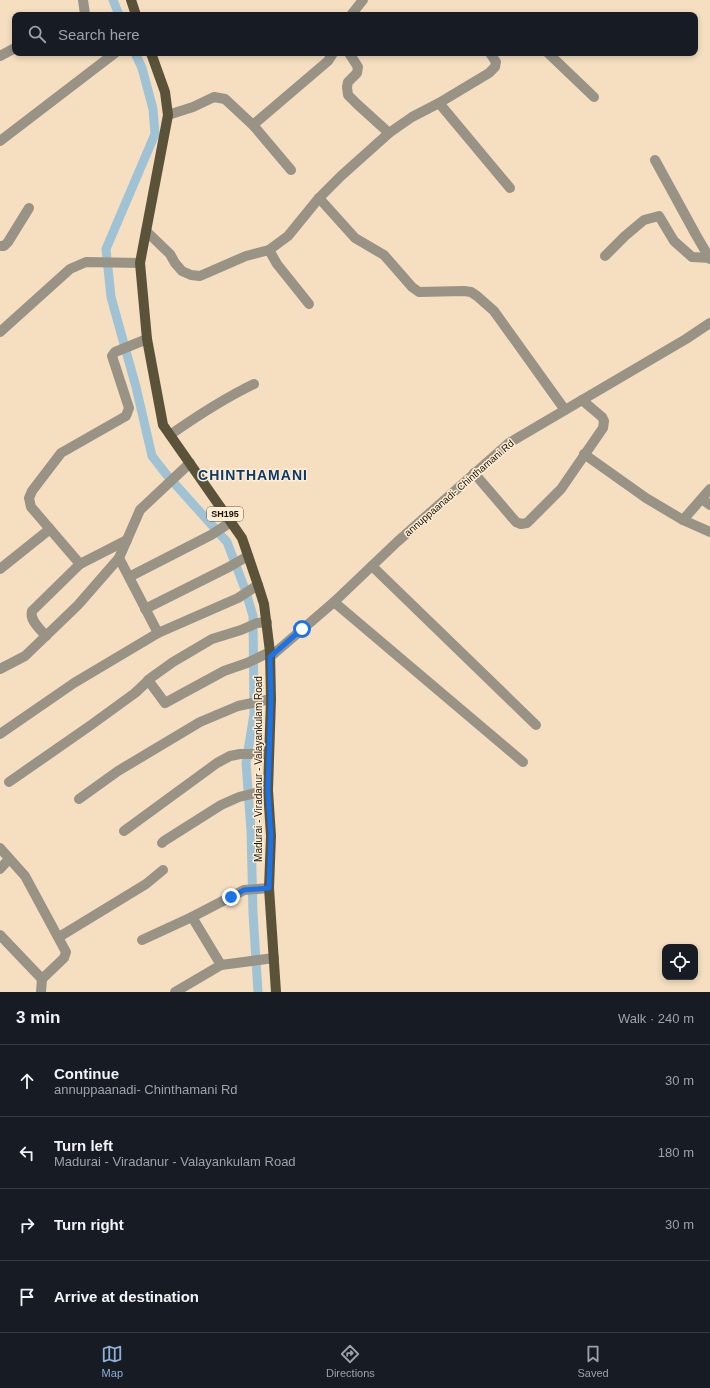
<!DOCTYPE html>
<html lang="en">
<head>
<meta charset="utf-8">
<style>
  body { margin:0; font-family:Helvetica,sans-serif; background:#20242c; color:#f1f3f6 }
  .controls { position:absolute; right:12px; bottom:12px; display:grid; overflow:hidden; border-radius:8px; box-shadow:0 2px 6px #0003 }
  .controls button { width:36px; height:36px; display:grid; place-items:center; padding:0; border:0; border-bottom:1px solid #363941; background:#171b24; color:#f1f3f6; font:20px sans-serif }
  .stop { position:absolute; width:12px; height:12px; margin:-9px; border:3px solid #1a73e8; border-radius:50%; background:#fff }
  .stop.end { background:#1a73e8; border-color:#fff; box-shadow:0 1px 4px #0008 }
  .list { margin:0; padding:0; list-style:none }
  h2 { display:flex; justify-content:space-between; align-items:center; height:52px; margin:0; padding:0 16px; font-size:17px }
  h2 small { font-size:13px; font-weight:400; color:#9ea1a6 }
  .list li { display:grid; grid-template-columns:26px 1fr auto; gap:12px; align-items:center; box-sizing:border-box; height:72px; padding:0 16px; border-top:1px solid #363941 }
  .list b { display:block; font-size:15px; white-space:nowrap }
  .list p { margin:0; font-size:13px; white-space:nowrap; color:#9ea1a6 }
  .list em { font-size:13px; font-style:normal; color:#9ea1a6 }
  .icon { flex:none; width:22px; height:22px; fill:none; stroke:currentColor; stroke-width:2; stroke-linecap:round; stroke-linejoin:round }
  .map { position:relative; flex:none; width:710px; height:992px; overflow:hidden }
  .search { position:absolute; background:#171b24; box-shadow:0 2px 6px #0003; left:12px; right:12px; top:12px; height:44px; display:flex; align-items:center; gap:10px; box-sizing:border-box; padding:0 14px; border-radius:8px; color:#9ea1a6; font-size:15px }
  .sheet { height:340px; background:#171b24 }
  nav { display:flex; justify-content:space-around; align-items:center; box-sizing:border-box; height:56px; border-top:1px solid #363941; background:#171b24; font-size:11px; color:#9ea1a6 }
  nav a { display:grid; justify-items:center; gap:2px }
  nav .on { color:#8db1d6 }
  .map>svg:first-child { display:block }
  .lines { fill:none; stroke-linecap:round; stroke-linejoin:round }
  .canal { stroke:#9fc3d5; stroke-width:9 }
  .minor { stroke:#989385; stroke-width:10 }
  .tertiary { stroke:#989385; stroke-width:10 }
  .primary { stroke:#5b523a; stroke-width:10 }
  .route { stroke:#1a73e8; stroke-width:5 }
  .labels { text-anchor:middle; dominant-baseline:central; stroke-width:3; stroke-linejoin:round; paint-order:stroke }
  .shield { fill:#ffedd4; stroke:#5e5444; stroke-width:1 }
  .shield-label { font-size:9px; font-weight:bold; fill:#191207 }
  .street-label { font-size:10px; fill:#191207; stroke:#ffedd4 }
  .district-label { font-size:14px; font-weight:bold; letter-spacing:1px; fill:#093a6c; stroke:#ffedd4 }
</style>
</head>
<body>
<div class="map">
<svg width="710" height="992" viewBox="0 0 710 992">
  <rect width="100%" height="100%" fill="#f5dfc0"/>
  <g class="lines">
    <g class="canal">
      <polyline points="113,0 119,15"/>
      <polyline points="135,53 142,68 153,109 155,134 106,249 111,297 136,387 152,456 166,474 227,542 245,589 253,616 254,714 246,763 251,831 253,913 258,992"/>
    </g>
    <g class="minor">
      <polyline points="83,0 85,14 84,15"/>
      <polyline points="351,15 363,0"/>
      <polyline points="349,53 358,67 357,73 348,82 347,87 348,95 357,104 389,133"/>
      <polyline points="548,53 594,97"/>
      <polyline points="0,56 15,48"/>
      <polyline points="439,103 510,188"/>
      <polyline points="168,115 193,107 214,97 225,99 253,125 291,170"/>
      <polyline points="253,125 328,61 333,53"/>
      <polyline points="0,141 115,53"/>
      <polyline points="655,160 696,235 710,259"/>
      <polyline points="319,198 355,238 384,255 412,287 419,292 464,291 471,292 477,296 494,311 565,410"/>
      <polyline points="146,231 170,254 175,263 182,271 191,275 200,276 246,256 269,250 288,236 319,198 341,176 389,133 412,117 439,103 489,73 495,67 496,62 490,53"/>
      <polyline points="0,246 4,246 8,242 29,208"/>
      <polyline points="269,250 277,264 309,304"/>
      <polyline points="605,256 625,236 644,220 659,216 674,241 692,257 710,258"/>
      <polyline points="0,332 70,269 86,262 140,263"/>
      <path d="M170 435C197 416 225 398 254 384"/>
      <polyline points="584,454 646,498 683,520 710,532"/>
      <polyline points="474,473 516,522 521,524 527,523 561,489 603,428 604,421 602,417 582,400"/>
      <polyline points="702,499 710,505"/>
      <polyline points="683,520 710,489"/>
      <polyline points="119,558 158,633 238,598 258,585"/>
      <polyline points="80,564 31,507 29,498 32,491 61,453 126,416 129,408 112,356 115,352 147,339"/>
      <polyline points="372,566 536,725"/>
      <polyline points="0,569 50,529"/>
      <polyline points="129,577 211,535 231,522"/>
      <polyline points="334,602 523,762"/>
      <polyline points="145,609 229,567 248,556"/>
      <path d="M46 636C40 629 29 620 32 611L80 564 127 540"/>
      <polyline points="0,669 25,656 78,605 119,558 140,510 190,463"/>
      <polyline points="148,680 165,703 224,671 247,663 270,652"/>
      <polyline points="0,734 74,683 158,633"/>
      <polyline points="9,782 91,725 135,693 152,677 173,662 212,639 241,630 257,623 267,622"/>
      <polyline points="79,799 118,771 200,722 238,706 271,699"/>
      <polyline points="124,831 217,763 230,756 240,754 269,754"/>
      <polyline points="162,843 164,841 221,805 239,797 268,790"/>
      <polyline points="0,848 25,876 66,952 64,958 42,979 41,992"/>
      <polyline points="0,869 9,859"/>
      <polyline points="269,888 244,890 192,917 221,965 274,958"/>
      <polyline points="0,935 42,979"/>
      <polyline points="59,937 146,884 163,870"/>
      <polyline points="142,940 192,917"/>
      <polyline points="175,992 221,965"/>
    </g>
    <polyline class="tertiary" points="270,657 334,602 397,542 509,443 686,339 710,323"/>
    <g class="primary">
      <polyline points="131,0 136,15"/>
      <polyline points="151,53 165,92 168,115 140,263 147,339 163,425 242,538 258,585 264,604 270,652 271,699 268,790 271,836 269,888 276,992"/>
    </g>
  </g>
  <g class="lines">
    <polyline class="route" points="231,897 244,890 269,888 271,836 268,790 271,699 270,657 302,629"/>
  </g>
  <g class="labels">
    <rect class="shield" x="207" y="507" width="36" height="14" rx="3"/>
    <g class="shield-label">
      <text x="225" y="514">SH195</text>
    </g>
    <g class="street-label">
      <text transform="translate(459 488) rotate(-41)">annuppaanadi- Chinthamani Rd</text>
      <text transform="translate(258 769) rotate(-90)">Madurai - Viradanur - Valayankulam Road</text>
    </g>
    <g class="district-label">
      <text x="253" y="475">CHINTHAMANI</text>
    </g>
  </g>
</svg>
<div class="controls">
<button><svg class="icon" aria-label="locate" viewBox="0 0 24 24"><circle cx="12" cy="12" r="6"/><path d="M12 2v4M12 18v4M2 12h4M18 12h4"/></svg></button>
</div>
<div class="stop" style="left:302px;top:629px"></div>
<div class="stop end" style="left:231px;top:897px"></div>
<div class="search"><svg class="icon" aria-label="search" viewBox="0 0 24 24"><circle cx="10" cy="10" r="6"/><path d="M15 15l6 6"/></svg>Search here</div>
</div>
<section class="sheet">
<h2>3 min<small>Walk · 240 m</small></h2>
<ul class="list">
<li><svg class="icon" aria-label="ahead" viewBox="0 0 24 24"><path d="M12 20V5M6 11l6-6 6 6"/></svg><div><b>Continue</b><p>annuppaanadi- Chinthamani Rd</p></div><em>30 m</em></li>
<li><svg class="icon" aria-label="left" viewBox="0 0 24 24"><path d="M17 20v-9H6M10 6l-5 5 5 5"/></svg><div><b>Turn left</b><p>Madurai - Viradanur - Valayankulam Road</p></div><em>180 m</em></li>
<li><svg class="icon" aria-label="right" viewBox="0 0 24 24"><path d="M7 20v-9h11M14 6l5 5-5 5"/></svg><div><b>Turn right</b></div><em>30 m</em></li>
<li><svg class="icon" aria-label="arrive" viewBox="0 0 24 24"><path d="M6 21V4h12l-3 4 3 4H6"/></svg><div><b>Arrive at destination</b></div></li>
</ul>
</section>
<nav>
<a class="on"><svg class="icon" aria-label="map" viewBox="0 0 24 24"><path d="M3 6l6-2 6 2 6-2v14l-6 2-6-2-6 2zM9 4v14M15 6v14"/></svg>Map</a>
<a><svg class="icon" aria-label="directions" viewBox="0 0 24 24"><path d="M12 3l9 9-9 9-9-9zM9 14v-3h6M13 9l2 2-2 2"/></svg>Directions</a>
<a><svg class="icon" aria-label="saved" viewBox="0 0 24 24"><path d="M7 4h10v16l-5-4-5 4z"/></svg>Saved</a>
</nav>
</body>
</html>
